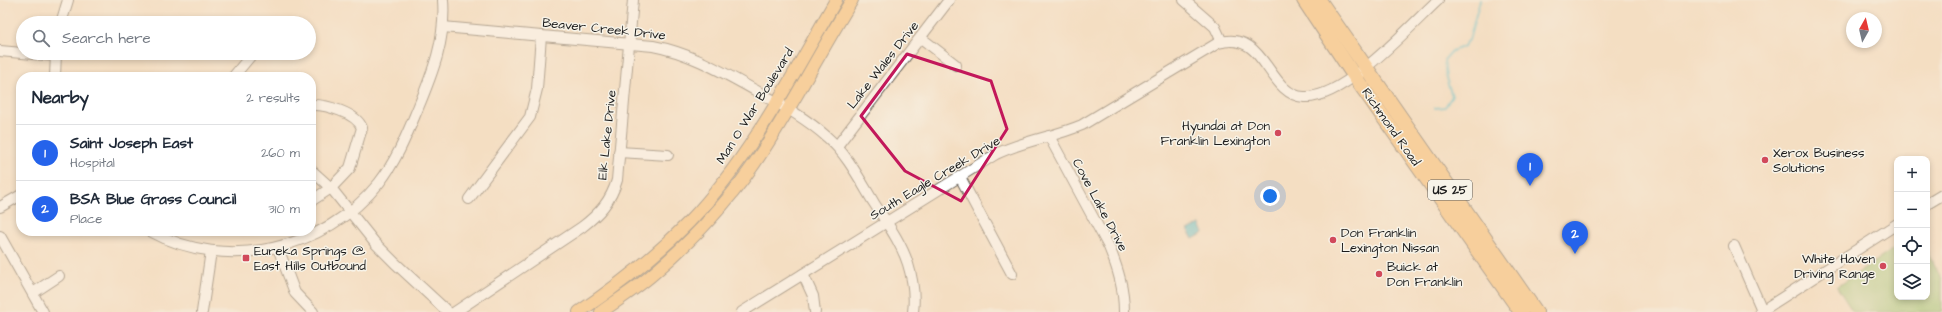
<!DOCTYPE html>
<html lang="en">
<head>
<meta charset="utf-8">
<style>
  body { margin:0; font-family:"Architects Daughter",sans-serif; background:#f2f2f3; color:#1f2937 }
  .controls { position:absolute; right:12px; bottom:12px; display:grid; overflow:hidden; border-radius:8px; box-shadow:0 2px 6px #0003 }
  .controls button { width:36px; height:36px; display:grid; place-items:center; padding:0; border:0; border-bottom:1px solid #e0e1e3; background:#fff; color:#1f2937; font:20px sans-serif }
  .compass { position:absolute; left:1846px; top:12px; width:36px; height:36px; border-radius:50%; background:#fff; box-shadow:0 2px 6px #0003; rotate:8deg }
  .you { position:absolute; left:1270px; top:196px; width:14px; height:14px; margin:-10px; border:3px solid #fff; border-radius:50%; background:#1a73e8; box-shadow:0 0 0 6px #1a73e833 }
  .badge { display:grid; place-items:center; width:26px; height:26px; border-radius:50%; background:#2563eb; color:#fff; font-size:13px; font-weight:700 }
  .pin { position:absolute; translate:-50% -33px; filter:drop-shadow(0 1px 2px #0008) }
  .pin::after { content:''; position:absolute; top:21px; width:14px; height:12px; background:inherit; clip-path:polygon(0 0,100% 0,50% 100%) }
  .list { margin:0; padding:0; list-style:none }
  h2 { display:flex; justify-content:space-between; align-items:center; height:52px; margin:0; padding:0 16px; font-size:17px }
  h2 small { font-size:13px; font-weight:400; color:#747a83 }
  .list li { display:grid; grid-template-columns:26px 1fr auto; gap:12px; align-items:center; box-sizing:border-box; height:56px; padding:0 16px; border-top:1px solid #e0e1e3 }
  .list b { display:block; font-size:15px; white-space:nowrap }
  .list p { margin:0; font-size:13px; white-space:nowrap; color:#747a83 }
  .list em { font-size:13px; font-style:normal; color:#747a83 }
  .icon { flex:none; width:22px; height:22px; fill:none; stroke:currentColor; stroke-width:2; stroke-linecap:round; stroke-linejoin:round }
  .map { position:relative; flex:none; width:1942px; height:312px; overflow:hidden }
  .search { position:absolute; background:#fff; box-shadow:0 2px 6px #0003; left:16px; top:16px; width:300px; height:44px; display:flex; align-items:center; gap:10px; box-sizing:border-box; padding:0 14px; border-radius:22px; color:#747a83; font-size:15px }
  .panel { position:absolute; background:#fff; box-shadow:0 2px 6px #0003; left:16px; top:72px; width:300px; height:164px; border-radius:16px }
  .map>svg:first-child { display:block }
  .green { fill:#96c472; stroke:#597047 }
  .water { fill:#53bfce; stroke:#386e75 }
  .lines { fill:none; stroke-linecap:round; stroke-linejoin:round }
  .stream { stroke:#53bfce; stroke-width:2 }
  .minor-casing { stroke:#686056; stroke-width:12 }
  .major-casing { stroke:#686056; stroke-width:14 }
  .highway-casing { stroke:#686056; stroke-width:16 }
  .minor { stroke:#fff; stroke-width:10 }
  .major { stroke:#fbbd6e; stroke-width:12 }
  .highway { stroke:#fbbd6e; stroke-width:14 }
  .marked { fill:none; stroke:#c2185b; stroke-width:3; stroke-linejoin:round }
  .poi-dot { fill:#d1495b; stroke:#f7f3e8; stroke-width:1.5 }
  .labels { text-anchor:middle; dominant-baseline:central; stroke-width:3; stroke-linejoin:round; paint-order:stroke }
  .shield { fill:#f7f3e8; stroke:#5e5c59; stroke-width:1 }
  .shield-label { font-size:12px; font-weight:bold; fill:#1c1c1c }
  .street-label { font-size:13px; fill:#1c1c1c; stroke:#f7f3e8 }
  .poi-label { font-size:13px; fill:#1c1c1c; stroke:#f7f3e8; text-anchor:start }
</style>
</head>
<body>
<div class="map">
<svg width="1942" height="312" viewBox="0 0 1942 312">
  <rect width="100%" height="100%" fill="#f7f3e8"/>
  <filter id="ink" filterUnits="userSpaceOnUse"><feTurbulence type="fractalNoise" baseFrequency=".025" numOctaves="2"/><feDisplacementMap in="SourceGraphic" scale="8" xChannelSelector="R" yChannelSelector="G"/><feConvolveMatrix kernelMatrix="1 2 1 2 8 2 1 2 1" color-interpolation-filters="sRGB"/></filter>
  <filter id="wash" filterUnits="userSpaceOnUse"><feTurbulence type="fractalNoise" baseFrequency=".012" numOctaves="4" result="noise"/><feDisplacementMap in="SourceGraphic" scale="16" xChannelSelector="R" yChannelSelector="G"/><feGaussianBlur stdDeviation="0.9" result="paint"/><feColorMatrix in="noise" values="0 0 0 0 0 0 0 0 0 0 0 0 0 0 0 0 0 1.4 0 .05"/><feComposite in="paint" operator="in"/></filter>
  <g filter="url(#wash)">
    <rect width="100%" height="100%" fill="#f4dec2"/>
    <polygon class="green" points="1897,247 1897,297 1927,297 1927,251 1942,280 1942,312 1853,312 1837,287"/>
    <polygon class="water" points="1200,224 1204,233 1193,239 1188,230"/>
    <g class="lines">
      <polyline class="stream" points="1435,108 1445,107 1452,96 1446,78 1444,60 1452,51 1463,47 1469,40 1480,0"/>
    </g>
  </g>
  <g filter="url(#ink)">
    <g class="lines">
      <defs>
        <g id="minor">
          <polyline points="1184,0 1215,27 1222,42"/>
          <polyline points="61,23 68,0"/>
          <path d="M443 27 653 46C691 53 722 72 755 90 780 104 806 118 827 137 847 154 860 180 874 203 886 222 901 242 908 264 913 280 915 296 913 312"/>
          <polyline points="921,38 956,65"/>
          <polyline points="0,51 55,56"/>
          <polyline points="55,77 56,53"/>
          <polyline points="233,77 253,53"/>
          <path d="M311 105C325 104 357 113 362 128L350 168 331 188 311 170"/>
          <path d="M1049 136 1109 247C1118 269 1124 288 1124 312"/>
          <polyline points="837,146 949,0"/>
          <polyline points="619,152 668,155"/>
          <polyline points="960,177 1012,274"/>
          <polyline points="469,199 530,117 537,89 541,36"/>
          <polyline points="311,201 331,188 375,243 395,263 448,312"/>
          <polyline points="1927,204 1942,195"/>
          <polyline points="0,207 21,195"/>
          <path d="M150 231C227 273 325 250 379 183 397 160 407 134 418 108 433 72 446 39 443 0"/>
          <polyline points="0,236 43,312"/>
          <polyline points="1734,246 1762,310"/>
          <polyline points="278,248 295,293 313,312"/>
          <polyline points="803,274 813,296 815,312"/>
          <polyline points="33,293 59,276"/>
          <polyline points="202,312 211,251"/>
          <path d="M455 312 582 227C599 214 611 201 617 180L633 0"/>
          <path d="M742 312 996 154C1025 140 1054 137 1082 125L1218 43C1266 28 1267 95 1304 97 1344 100 1410 26 1438 0"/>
          <polyline points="1760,312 1897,224"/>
        </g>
        <g id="major">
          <path d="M579 312C619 285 656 256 689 222 751 157 792 76 836 0"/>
          <path d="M601 312C619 299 637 288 653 274 694 239 733 197 762 152 794 103 821 50 852 0"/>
        </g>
        <g id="highway">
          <polyline points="1304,0 1355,77 1521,312"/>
          <polyline points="1319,0 1536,312"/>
        </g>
      </defs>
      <use href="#minor" class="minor-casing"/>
      <use href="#major" class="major-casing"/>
      <use href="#highway" class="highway-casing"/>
      <use href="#minor" class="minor"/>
      <use href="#major" class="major"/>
      <use href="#highway" class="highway"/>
    </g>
  </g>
  <path d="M0 0H1942V312H0ZM907 54 991 81 1007 129 961 201 905 171 861 116Z" fill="#f4dec2" fill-opacity=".55" fill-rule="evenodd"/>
  <path class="marked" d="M907 54 991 81 1007 129 961 201 905 171 861 116Z"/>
  <g class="poi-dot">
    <circle cx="1278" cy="133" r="4"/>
    <circle cx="1765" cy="160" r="4"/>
    <circle cx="1333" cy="240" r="4"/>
    <rect x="242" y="254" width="8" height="8" rx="2"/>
    <circle cx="1883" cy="266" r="4"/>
    <circle cx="1379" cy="274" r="4"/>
  </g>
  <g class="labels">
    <rect class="shield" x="1428" y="180" width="44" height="20" rx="3"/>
    <g class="shield-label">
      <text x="1450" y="190">US 25</text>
    </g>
    <g class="street-label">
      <text transform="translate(604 29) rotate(6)">Beaver Creek Drive</text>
      <text transform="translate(883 65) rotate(-52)">Lake Wales Drive</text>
      <text transform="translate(755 106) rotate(-58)">Man O War Boulevard</text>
      <text transform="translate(1391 127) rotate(55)">Richmond Road</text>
      <text transform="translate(607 135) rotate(-84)">Elk Lake Drive</text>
      <text transform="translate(935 178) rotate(-31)">South Eagle Creek Drive</text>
      <text transform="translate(1100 205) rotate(62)">Cove Lake Drive</text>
    </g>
    <g class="poi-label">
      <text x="1270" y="126" text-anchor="end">Hyundai at Don<tspan x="1270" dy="15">Franklin Lexington</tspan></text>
      <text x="1773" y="153">Xerox Business<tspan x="1773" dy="15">Solutions</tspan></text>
      <text x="1341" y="233">Don Franklin<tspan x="1341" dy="15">Lexington Nissan</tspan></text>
      <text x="254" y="251">Eureka Springs @<tspan x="254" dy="15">East Hills Outbound</tspan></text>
      <text x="1875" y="259" text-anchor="end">White Haven<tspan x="1875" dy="15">Driving Range</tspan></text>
      <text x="1387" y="267">Buick at<tspan x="1387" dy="15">Don Franklin</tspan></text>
    </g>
  </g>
</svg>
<div class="controls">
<button>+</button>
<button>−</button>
<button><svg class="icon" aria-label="locate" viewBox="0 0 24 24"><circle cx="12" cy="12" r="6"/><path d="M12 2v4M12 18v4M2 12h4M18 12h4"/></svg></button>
<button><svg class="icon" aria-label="layers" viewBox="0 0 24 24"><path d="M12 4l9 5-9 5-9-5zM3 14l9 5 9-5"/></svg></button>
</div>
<svg class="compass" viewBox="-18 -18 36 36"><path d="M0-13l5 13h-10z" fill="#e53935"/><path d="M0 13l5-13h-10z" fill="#747a83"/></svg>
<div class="you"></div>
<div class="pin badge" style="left:1530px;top:186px">1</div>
<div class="pin badge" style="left:1575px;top:254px">2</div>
<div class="search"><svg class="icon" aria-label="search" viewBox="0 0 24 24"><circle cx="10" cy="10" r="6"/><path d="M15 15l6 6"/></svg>Search here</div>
<section class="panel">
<h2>Nearby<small>2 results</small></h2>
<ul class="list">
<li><span class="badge">1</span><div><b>Saint Joseph East</b><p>Hospital</p></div><em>260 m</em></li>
<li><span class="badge">2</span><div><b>BSA Blue Grass Council</b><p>Place</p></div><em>310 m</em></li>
</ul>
</section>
</div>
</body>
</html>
